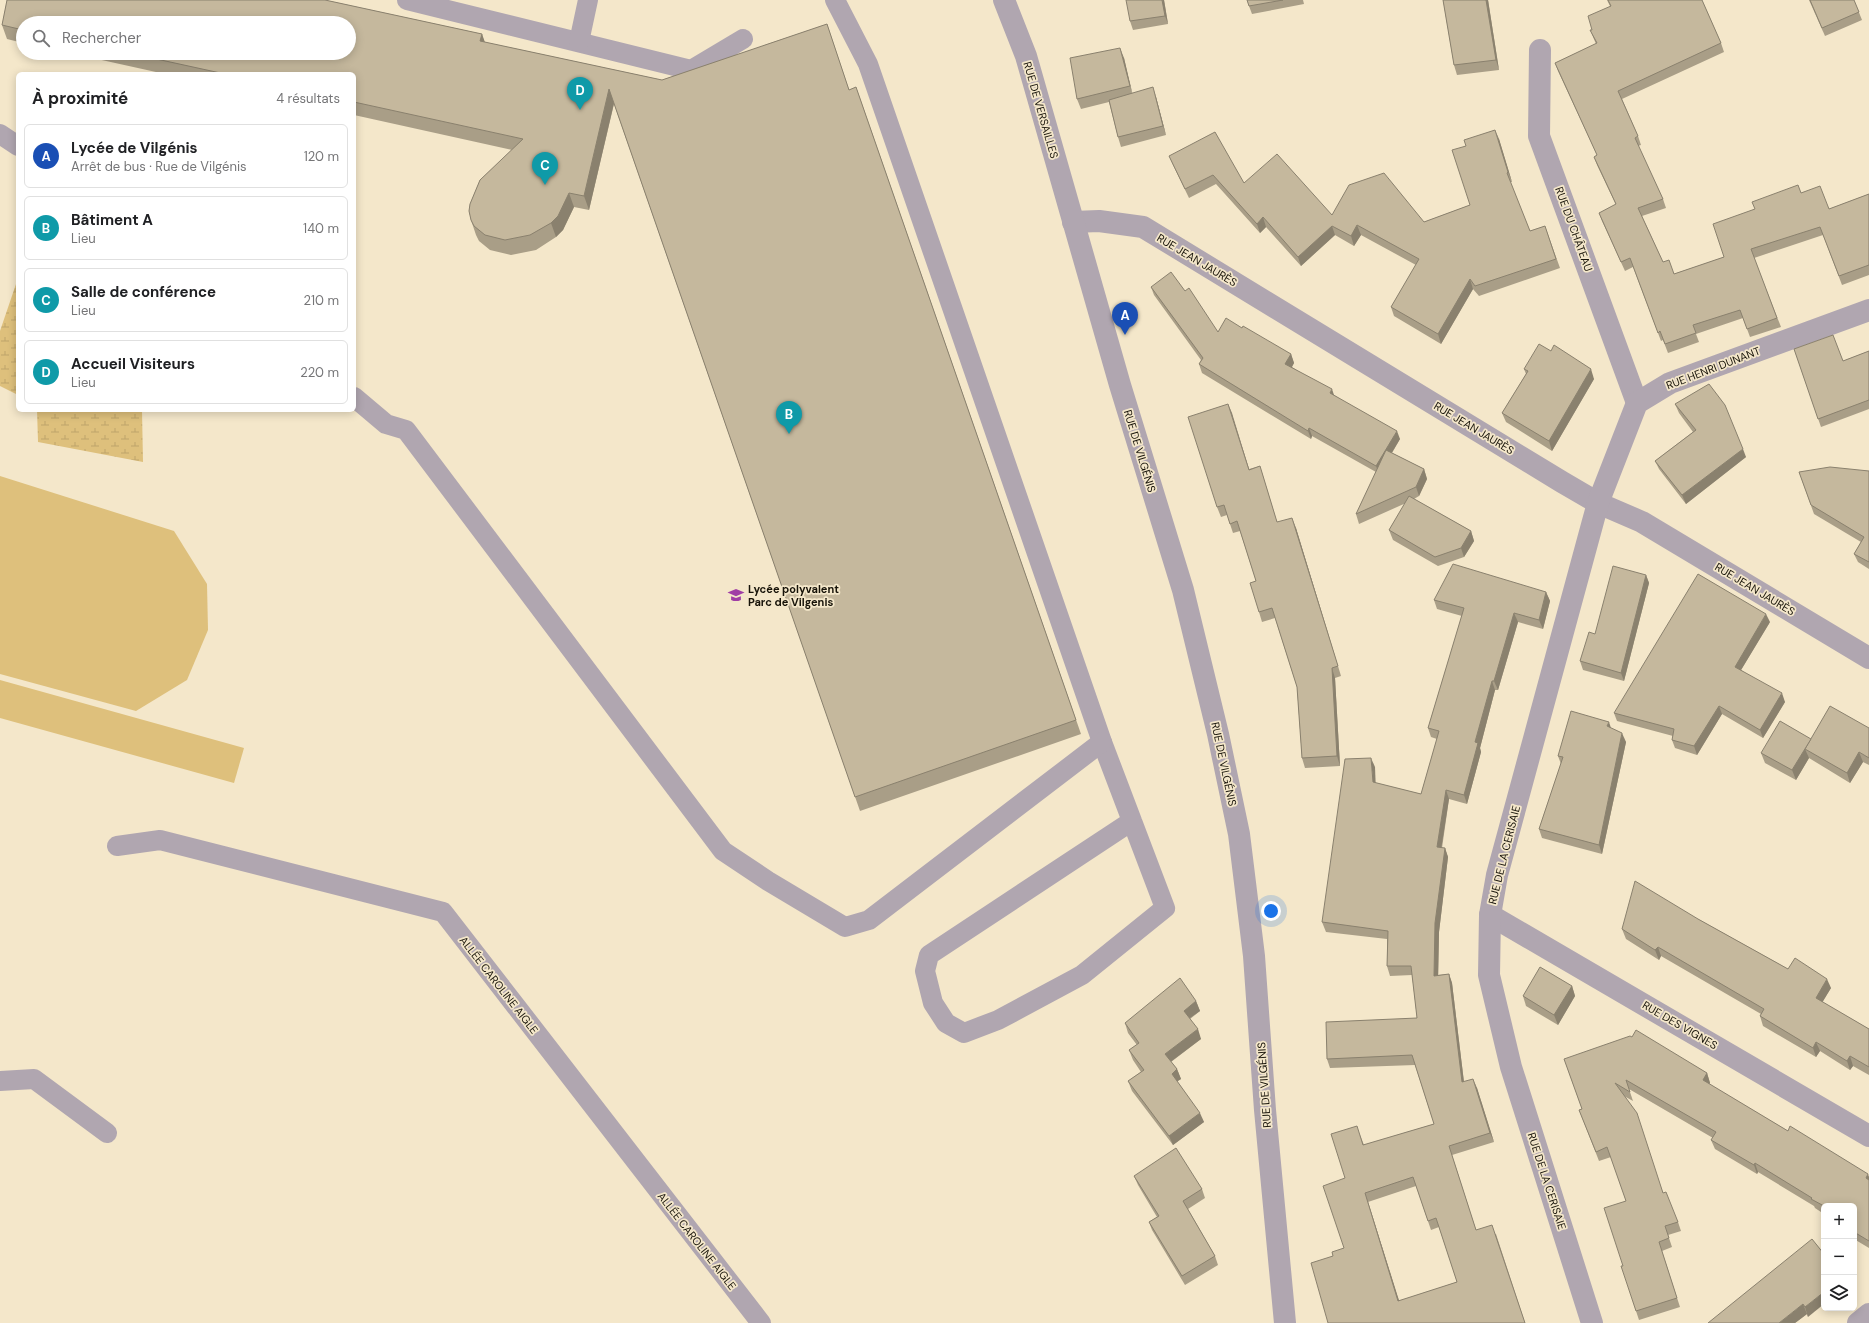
<!DOCTYPE html>
<html lang="fr">
<head>
<meta charset="utf-8">
<style>
  body { margin:0; font-family:"DM Sans",sans-serif; background:#f2f2f2; color:#202124 }
  .controls { position:absolute; right:12px; bottom:12px; display:grid; overflow:hidden; border-radius:6px; box-shadow:0 2px 10px #0003 }
  .controls button { width:36px; height:36px; display:grid; place-items:center; padding:0; border:0; border-bottom:1px solid #e0e0e0; background:#fff; color:#202124; font:20px sans-serif }
  .you { position:absolute; left:1271px; top:911px; width:14px; height:14px; margin:-10px; border:3px solid #fff; border-radius:50%; background:#1a73e8; box-shadow:0 0 0 6px #1a73e833 }
  .badge { display:grid; place-items:center; width:26px; height:26px; border-radius:50%; background:#d93025; color:#fff; font-size:13px; font-weight:700 }
  .pin { position:absolute; translate:-50% -33px; filter:drop-shadow(0 1px 2px #0008) }
  .pin::after { content:''; position:absolute; top:21px; width:14px; height:12px; background:inherit; clip-path:polygon(0 0,100% 0,50% 100%) }
  .list { margin:0; padding:0; list-style:none }
  h2 { display:flex; justify-content:space-between; align-items:center; height:52px; margin:0; padding:0 16px; font-size:17px }
  h2 small { font-size:13px; font-weight:400; color:#757577 }
  .list li { display:grid; grid-template-columns:26px 1fr auto; gap:12px; align-items:center; box-sizing:border-box; height:64px; margin:0 8px 8px; padding:0 8px; border:1px solid #e0e0e0; border-radius:6px }
  .list b { display:block; font-size:15px; white-space:nowrap }
  .list p { margin:0; font-size:13px; white-space:nowrap; color:#757577 }
  .list em { font-size:13px; font-style:normal; color:#757577 }
  .icon { flex:none; width:22px; height:22px; fill:none; stroke:currentColor; stroke-width:2; stroke-linecap:round; stroke-linejoin:round }
  .map { position:relative; flex:none; width:1869px; height:1323px; overflow:hidden }
  .search { position:absolute; background:#fff; box-shadow:0 2px 10px #0003; left:16px; top:16px; width:340px; height:44px; display:flex; align-items:center; gap:10px; box-sizing:border-box; padding:0 14px; border-radius:22px; color:#757577; font-size:15px }
  .panel { position:absolute; background:#fff; box-shadow:0 2px 10px #0003; left:16px; top:72px; width:340px; height:340px; border-radius:6px }
  .map>svg:first-child { display:block }
  .wetland { fill:url(#wetland-marsh) }
  .pitch { fill:#dec07c }
  .lines { fill:none; stroke-linecap:round; stroke-linejoin:round }
  .service { stroke:#b0a6b0; stroke-width:20 }
  .minor { stroke:#b0a6b0; stroke-width:22 }
  .tertiary { stroke:#b0a6b0; stroke-width:22 }
  .wall { fill:#a99e87; fill-rule:evenodd }
  .shaded-wall { fill:#8a816e }
  .building { fill:#c5b89d; stroke:#8a816e; fill-rule:evenodd }
  .labels { text-anchor:middle; dominant-baseline:central; stroke-width:3.5; stroke-linejoin:round; paint-order:stroke }
  .street-label { font-size:11px; fill:#171309; stroke:#f4e7ca }
  .poi-label { font-size:11px; font-weight:bold; fill:#171309; stroke:#f4e7ca; text-anchor:start }
</style>
</head>
<body>
<div class="map">
<svg width="1869" height="1323" viewBox="0 0 1869 1323">
  <defs>
    <pattern id="wetland-marsh" width="20" height="14" patternUnits="userSpaceOnUse"><rect width="20" height="14" fill="#dec07c"/><path d="M1 5h8M5 5V1M11 12h8M15 12V8" fill="none" stroke="#bea46a"/></pattern>
  </defs>
  <rect width="100%" height="100%" fill="#f4e7ca"/>
  <g class="wetland">
    <polygon points="16,284 18,285 18,395 0,386 0,331"/>
    <polygon points="37,410 142,410 143,462 38,442"/>
  </g>
  <g class="pitch">
    <polygon points="0,476 174,531 207,584 208,630 187,680 136,711 0,674"/>
    <polygon points="0,680 244,748 234,783 0,718"/>
  </g>
  <g class="lines">
    <g class="service">
      <polyline points="407,0 691,70 743,39"/>
      <polyline points="835,0 868,64 1102,742 1165,908 1082,975 998,1020 964,1033 946,1023 933,1003 925,971 929,955 1132,821"/>
      <polyline points="579,42 588,0"/>
      <polyline points="0,134 18,146"/>
      <polyline points="354,397 386,424 406,430 723,851 768,881 845,927 869,920 1102,742"/>
      <polyline points="117,846 160,840 443,912 761,1323"/>
      <polyline points="0,1081 34,1079 107,1133"/>
    </g>
    <g class="minor">
      <polyline points="1540,50 1539,136 1637,403"/>
      <polyline points="1073,222 1099,221 1143,227 1562,482 1598,503 1642,522 1869,658"/>
      <polyline points="1490,915 1869,1136"/>
      <polyline points="1592,1323 1511,1067 1489,975 1490,915 1497,875 1592,525 1598,503 1637,403 1670,383 1869,310"/>
      <polyline points="1858,1323 1869,1314"/>
    </g>
    <polyline class="tertiary" points="1004,0 1026,56 1120,385 1183,590 1218,734 1239,834 1254,956 1265,1110 1285,1323"/>
  </g>
  <g class="wall">
    <polygon points="7,0 325,0 482,34 484,42 662,80 827,24 849,90 856,87 861,101 1081,734 860,811 614,104 589,210 574,207 563,230 556,237 536,250 511,255 490,250 479,241 476,235 471,220 469,211 470,204 480,180 512,150 354,115 354,74 165,74 70,53 349,53 349,23 23,23 23,43 7,39 2,25"/>
    <polygon points="1164,0 1168,24 1133,30 1130,21"/>
    <polygon points="1247,0 1303,0 1304,4 1252,14 1249,6"/>
    <polygon points="1443,0 1488,0 1499,70 1457,75 1454,65"/>
    <polygon points="1607,0 1702,0 1721,43 1724,52 1622,99 1638,136 1641,145 1638,146 1663,199 1666,208 1642,216 1663,262 1674,274 1724,257 1801,193 1829,209 1869,194 1869,275 1842,285 1823,235 1754,258 1781,327 1750,337 1743,318 1696,334 1699,342 1668,353 1663,340 1661,341 1633,267 1625,271 1602,221 1599,213 1616,205 1597,165 1594,157 1597,155 1558,71 1555,63 1596,44 1590,30 1592,30 1610,6"/>
    <polygon points="1809,0 1854,0 1862,20 1825,36"/>
    <polygon points="1124,58 1132,93 1156,97 1166,135 1121,147 1118,137 1109,102 1081,109 1077,99"/>
    <polygon points="1499,139 1512,182 1510,182 1530,231 1545,226 1560,268 1479,296 1473,289 1441,344 1394,316 1391,307 1416,265 1361,235 1354,246 1335,235 1301,266 1266,227 1260,233 1216,184 1189,198 1173,165 1169,156 1332,215 1424,222 1470,205"/>
    <polygon points="1151,287 1185,291 1218,332 1242,328 1291,354 1294,363 1292,367 1400,439 1392,453 1424,469 1427,479 1419,496 1414,499 1471,531 1474,541 1464,557 1438,566 1393,540 1389,530 1406,503 1359,524 1356,514 1376,472 1312,436 1311,439 1202,373 1199,364 1201,360 1154,295"/>
    <polygon points="1794,349 1843,361 1869,351 1869,409 1821,427"/>
    <polygon points="1551,351 1594,379 1552,451 1506,422 1502,413 1526,374 1524,369"/>
    <polygon points="1228,404 1249,469 1260,466 1277,522 1296,528 1341,676 1335,678 1340,766 1305,768 1302,758 1297,687 1275,618 1262,622 1259,612 1256,581 1240,531 1233,533 1227,515 1221,517 1217,507"/>
    <polygon points="1675,404 1746,457 1686,504 1659,469 1655,461 1693,432 1679,413"/>
    <polygon points="1869,471 1869,569 1858,562 1854,554 1861,542 1814,514 1799,472"/>
    <polygon points="1646,575 1649,583 1624,681 1583,670 1580,661"/>
    <path d="M1546 592 1550 601 1543 629 1518 622 1498 690H1495L1480 748 1481 752 1467 804 1449 799 1442 848H1445L1448 857 1439 932 1438 975 1449 974 1452 983 1464 1082 1477 1088 1494 1142 1452 1155 1476 1230 1496 1234 1525 1323H1328L1333 1256 1344 1248 1345 1178 1360 1135 1364 1145 1434 1124 1415 1065 1330 1068 1327 1059 1417 1018 1412 975 1390 976 1387 966V939L1326 932 1322 922 1375 767V783L1421 794 1437 739 1431 737 1428 728 1462 616 1437 609 1434 600ZM1416 1186 1431 1230 1439 1227 1457 1282 1399 1301 1368 1202Z"/>
    <polygon points="1770,622 1741,670 1785,702 1763,738 1722,714 1697,755 1675,748 1672,740 1673,736 1617,721 1614,713"/>
    <polygon points="1611,728 1626,742 1602,854 1542,838 1539,829 1561,764 1558,756"/>
    <polygon points="1869,728 1869,765 1863,762 1850,783 1809,758 1796,780 1765,763 1761,753 1811,739"/>
    <polygon points="1698,919 1788,969 1831,988 1822,1002 1869,1029 1869,1075 1853,1066 1850,1070 1820,1051 1816,1057 1763,1026 1760,1016 1761,1014 1661,956 1659,960 1626,939 1622,929"/>
    <polygon points="1572,986 1575,996 1558,1025 1526,1006 1523,996"/>
    <polygon points="1196,1001 1200,1011 1190,1019 1201,1039 1171,1062 1177,1069 1181,1079 1177,1081 1204,1122 1173,1145 1132,1091 1128,1081 1141,1072 1133,1060 1129,1050 1137,1045 1128,1033 1125,1023"/>
    <polygon points="1564,1059 1707,1073 1710,1083 1709,1084 1788,1131 1869,1177 1869,1248 1854,1239 1854,1206 1824,1206 1824,1214 1815,1208 1814,1206 1758,1172 1757,1174 1715,1149 1711,1140 1713,1138 1629,1089 1633,1101 1624,1096 1663,1193 1678,1222 1681,1231 1668,1235 1672,1247 1662,1251 1680,1307 1639,1320 1636,1311 1623,1266 1626,1201 1611,1157 1599,1161 1579,1110 1582,1109"/>
    <polygon points="1134,1176 1202,1189 1205,1198 1188,1209 1215,1256 1218,1265 1185,1285 1152,1230 1149,1222 1157,1217 1138,1185"/>
    <polygon points="1812,1239 1808,1317 1807,1314 1795,1323"/>
  </g>
  <g class="shaded-wall">
    <polygon points="1162,0 1164,0 1168,24 1165,16"/>
    <polygon points="1486,0 1488,0 1499,70 1496,60"/>
    <polygon points="482,34 487,48 480,41"/>
    <polygon points="1120,48 1124,58 1133,96 1130,86"/>
    <polygon points="1153,87 1156,97 1166,135 1163,126"/>
    <polygon points="609,89 614,103 589,210 584,196"/>
    <polygon points="1495,130 1499,139 1512,182 1508,172"/>
    <polygon points="569,193 574,207 563,230 556,237 551,223"/>
    <polygon points="1263,217 1266,227 1260,233 1257,224"/>
    <polygon points="1357,225 1361,235 1354,246 1351,236"/>
    <polygon points="1332,226 1335,235 1301,266 1298,257"/>
    <polygon points="1470,279 1473,289 1441,344 1438,334"/>
    <polygon points="1291,354 1294,363 1289,372 1285,364"/>
    <polygon points="1591,369 1594,379 1552,451 1549,441"/>
    <polygon points="1332,389 1335,398 1330,393"/>
    <polygon points="1228,404 1232,413 1252,479 1249,470"/>
    <polygon points="1309,428 1312,436 1311,439 1308,431"/>
    <polygon points="1397,431 1400,439 1379,474 1376,466"/>
    <polygon points="1743,449 1746,457 1686,504 1682,495"/>
    <polygon points="1424,469 1427,479 1419,496 1416,487"/>
    <polygon points="1292,518 1296,528 1341,676 1338,666"/>
    <polygon points="1471,531 1474,541 1464,557 1461,548"/>
    <polygon points="1646,575 1649,583 1624,681 1621,673"/>
    <polygon points="1546,592 1550,601 1543,629 1539,620"/>
    <polygon points="1514,613 1518,622 1498,690 1494,681"/>
    <polygon points="1766,614 1770,622 1738,675 1735,667"/>
    <polygon points="1332,668 1335,678 1340,766 1337,756"/>
    <polygon points="1492,681 1495,690 1480,748 1481,752 1467,804 1464,795 1475,742"/>
    <polygon points="1782,693 1785,702 1763,738 1760,730"/>
    <polygon points="1719,706 1722,714 1697,755 1694,746"/>
    <polygon points="1609,722 1612,731 1607,726"/>
    <polygon points="1622,733 1626,742 1602,854 1599,845"/>
    <polygon points="1811,739 1805,749 1809,758 1796,780 1792,770"/>
    <polygon points="1859,752 1863,762 1850,783 1847,773"/>
    <polygon points="1371,758 1375,767 1376,792 1373,782"/>
    <polygon points="1446,790 1449,799 1440,856 1437,847"/>
    <polygon points="1445,848 1448,857 1439,932 1438,985 1434,976 1435,923"/>
    <polygon points="1658,947 1661,956 1659,960 1655,950"/>
    <polygon points="1449,974 1452,983 1465,1091 1462,1082"/>
    <polygon points="1827,979 1831,988 1819,1008 1816,998"/>
    <polygon points="1572,986 1575,996 1558,1025 1554,1015"/>
    <polygon points="1196,1001 1200,1011 1187,1020 1184,1011"/>
    <polygon points="1198,1029 1201,1039 1169,1063 1165,1054"/>
    <polygon points="1816,1042 1820,1051 1816,1057 1813,1048"/>
    <polygon points="1850,1056 1853,1066 1850,1070 1847,1061"/>
    <polygon points="1177,1069 1181,1079 1175,1083 1172,1074"/>
    <polygon points="1707,1073 1710,1083 1706,1089 1703,1080"/>
    <polygon points="1473,1079 1477,1088 1494,1142 1490,1133"/>
    <polygon points="1200,1113 1204,1122 1173,1145 1169,1136"/>
    <polygon points="1755,1163 1758,1172 1757,1174 1754,1165"/>
    <polygon points="1868,1174 1869,1177 1869,1187 1866,1178"/>
    <polygon points="1365,1193 1368,1202 1402,1310 1398,1301"/>
    <polygon points="1824,1292 1824,1304 1808,1317 1805,1307"/>
    <polygon points="1803,1304 1807,1314 1795,1323 1779,1323"/>
  </g>
  <g class="building">
    <polygon points="7,0 325,0 482,34 480,41 662,80 827,24 849,90 856,87 1076,720 855,797 609,89 584,196 569,193 558,216 551,223 530,235 505,240 485,235 474,226 471,220 469,211 470,204 480,180 523,139 354,102 354,74 225,74 129,53 349,53 349,23 23,23 23,30 2,25"/>
    <polygon points="1126,0 1162,0 1165,16 1130,21"/>
    <polygon points="1247,0 1283,0 1249,6"/>
    <polygon points="1443,0 1486,0 1496,60 1454,65"/>
    <polygon points="1608,0 1702,0 1721,43 1618,91 1638,136 1635,138 1663,199 1638,208 1663,262 1669,260 1674,274 1724,257 1713,224 1755,209 1752,202 1798,185 1801,193 1820,186 1829,209 1869,194 1869,265 1839,276 1820,227 1751,249 1777,318 1747,329 1740,310 1693,325 1696,333 1665,344 1660,331 1658,333 1630,258 1621,262 1599,213 1616,204 1594,157 1597,155 1555,63 1597,43 1590,30 1592,30 1588,16 1611,6"/>
    <polygon points="1810,0 1854,0 1859,12 1822,28"/>
    <polygon points="1120,48 1130,86 1077,99 1070,58"/>
    <polygon points="1153,87 1163,126 1118,137 1109,100"/>
    <polygon points="1495,130 1508,172 1507,173 1530,231 1545,226 1556,259 1475,286 1470,279 1438,334 1391,307 1419,259 1357,225 1351,236 1332,226 1298,257 1263,217 1257,224 1213,175 1185,189 1169,156 1215,132 1244,183 1277,154 1332,215 1349,185 1384,173 1424,222 1470,205 1452,150 1466,146 1464,140"/>
    <polygon points="1171,272 1185,291 1189,288 1218,332 1226,318 1242,328 1243,326 1291,354 1285,364 1332,389 1330,393 1397,431 1376,466 1309,428 1308,431 1199,364 1203,358 1151,287"/>
    <polygon points="1833,335 1843,361 1869,351 1869,400 1818,419 1794,349"/>
    <polygon points="1539,344 1551,351 1554,345 1591,369 1549,441 1502,413 1528,371 1524,369"/>
    <polygon points="1709,384 1725,405 1743,449 1682,495 1655,461 1696,430 1675,404"/>
    <polygon points="1228,404 1249,470 1260,466 1277,522 1292,518 1338,666 1332,668 1337,756 1302,758 1297,687 1272,608 1259,612 1250,583 1256,581 1237,521 1230,524 1224,505 1217,507 1188,417"/>
    <polygon points="1386,450 1424,469 1416,487 1356,514"/>
    <polygon points="1830,467 1869,471 1869,562 1854,554 1864,537 1811,505 1799,472"/>
    <polygon points="1409,496 1471,531 1461,548 1435,557 1389,530"/>
    <path d="M1453 564 1546 592 1539 620 1514 613 1494 681H1492L1475 742 1478 743 1464 795 1446 790 1437 847 1445 848 1435 923 1434 976 1449 974 1462 1082 1473 1079 1490 1133 1449 1146 1476 1230 1492 1225 1525 1323H1328L1311 1263 1333 1256 1332 1252 1344 1248 1323 1186 1345 1178 1331 1134 1357 1126 1363 1145 1434 1124 1412 1055 1327 1059 1326 1022 1417 1018 1411 966H1387L1388 931 1322 922 1345 759 1371 758 1373 782 1421 794 1439 731 1428 728 1464 608 1434 600ZM1413 1177 1428 1221 1436 1218 1457 1282 1398 1301 1365 1193Z"/>
    <polygon points="1613,566 1646,575 1621,673 1580,661 1589,632 1595,634"/>
    <polygon points="1698,574 1766,614 1735,667 1782,693 1760,730 1719,706 1694,746 1672,740 1674,729 1614,713"/>
    <polygon points="1830,706 1869,728 1869,758 1859,752 1847,773 1805,749"/>
    <polygon points="1571,711 1609,722 1607,726 1622,733 1599,845 1539,829 1563,757 1558,756"/>
    <polygon points="1780,721 1811,739 1792,770 1761,753"/>
    <polygon points="1635,881 1698,919 1788,969 1795,958 1827,979 1816,998 1869,1029 1869,1067 1850,1056 1847,1061 1816,1042 1813,1048 1760,1016 1764,1009 1658,947 1655,950 1622,929"/>
    <polygon points="1540,967 1572,986 1554,1015 1523,996"/>
    <polygon points="1180,978 1196,1001 1184,1011 1198,1029 1165,1054 1177,1069 1172,1074 1200,1113 1169,1136 1128,1081 1144,1070 1129,1050 1139,1043 1125,1023"/>
    <polygon points="1636,1030 1707,1073 1703,1080 1788,1131 1790,1126 1868,1174 1866,1178 1869,1180 1869,1241 1854,1232 1854,1206 1824,1206 1811,1199 1812,1198 1755,1163 1754,1165 1711,1140 1716,1132 1626,1080 1630,1092 1615,1083 1637,1113 1663,1193 1666,1192 1678,1222 1665,1226 1669,1238 1659,1242 1677,1298 1636,1311 1621,1266 1623,1266 1604,1208 1626,1201 1607,1147 1596,1152 1579,1110 1582,1109 1564,1059 1630,1036 1632,1037"/>
    <polygon points="1176,1148 1202,1189 1183,1201 1215,1256 1182,1276 1149,1222 1159,1216 1134,1176"/>
    <polygon points="1812,1239 1824,1254 1824,1292 1805,1307 1803,1304 1779,1323 1708,1323"/>
  </g>
  <defs>
    <symbol id="school-bare" viewBox="-9 -9 18 18"><path d="M0-5L7-2L0 1L-7-2ZM-4 1L0 2.5L4 1V4Q0 6-4 4Z" fill="#a03ea5" stroke="#f4e7ca" stroke-width="2.5" paint-order="stroke"/></symbol>
  </defs>
  <g fill-rule="evenodd">
    <use href="#school-bare" x="725" y="584" width="22" height="22"/>
  </g>
  <g class="labels">
    <g class="street-label">
      <text transform="translate(1041 110) rotate(74)">RUE DE VERSAILLES</text>
      <text transform="translate(1574 229) rotate(70)">RUE DU CHÂTEAU</text>
      <text transform="translate(1197 260) rotate(31)">RUE JEAN JAURÈS</text>
      <text transform="translate(1713 368) rotate(-21)">RUE HENRI DUNANT</text>
      <text transform="translate(1474 428) rotate(31)">RUE JEAN JAURÈS</text>
      <text transform="translate(1140 451) rotate(73)">RUE DE VILGÉNIS</text>
      <text transform="translate(1755 589) rotate(31)">RUE JEAN JAURÈS</text>
      <text transform="translate(1224 764) rotate(78)">RUE DE VILGÉNIS</text>
      <text transform="translate(1504 855) rotate(-76)">RUE DE LA CERISAIE</text>
      <text transform="translate(499 985) rotate(52)">ALLÉE CAROLINE AIGLE</text>
      <text transform="translate(1680 1025) rotate(30)">RUE DES VIGNES</text>
      <text transform="translate(1264 1085) rotate(-94)">RUE DE VILGÉNIS</text>
      <text transform="translate(1547 1181) rotate(72)">RUE DE LA CERISAIE</text>
      <text transform="translate(697 1241) rotate(52)">ALLÉE CAROLINE AIGLE</text>
    </g>
    <g class="poi-label">
      <text x="748" y="589">Lycée polyvalent<tspan x="748" dy="13">Parc de Vilgenis</tspan></text>
    </g>
  </g>
</svg>
<div class="controls">
<button>+</button>
<button>−</button>
<button><svg class="icon" aria-label="layers" viewBox="0 0 24 24"><path d="M12 4l9 5-9 5-9-5zM3 14l9 5 9-5"/></svg></button>
</div>
<div class="you"></div>
<div class="pin badge" style="left:1125px;top:335px;background:#1a4fb4">A</div>
<div class="pin badge" style="left:789px;top:434px;background:#0f9aa8">B</div>
<div class="pin badge" style="left:545px;top:185px;background:#0f9aa8">C</div>
<div class="pin badge" style="left:580px;top:110px;background:#0f9aa8">D</div>
<div class="search"><svg class="icon" aria-label="search" viewBox="0 0 24 24"><circle cx="10" cy="10" r="6"/><path d="M15 15l6 6"/></svg>Rechercher</div>
<section class="panel">
<h2>À proximité<small>4 résultats</small></h2>
<ul class="list">
<li><span class="badge" style="background:#1a4fb4">A</span><div><b>Lycée de Vilgénis</b><p>Arrêt de bus · Rue de Vilgénis</p></div><em>120 m</em></li>
<li><span class="badge" style="background:#0f9aa8">B</span><div><b>Bâtiment A</b><p>Lieu</p></div><em>140 m</em></li>
<li><span class="badge" style="background:#0f9aa8">C</span><div><b>Salle de conférence</b><p>Lieu</p></div><em>210 m</em></li>
<li><span class="badge" style="background:#0f9aa8">D</span><div><b>Accueil Visiteurs</b><p>Lieu</p></div><em>220 m</em></li>
</ul>
</section>
</div>
</body>
</html>
